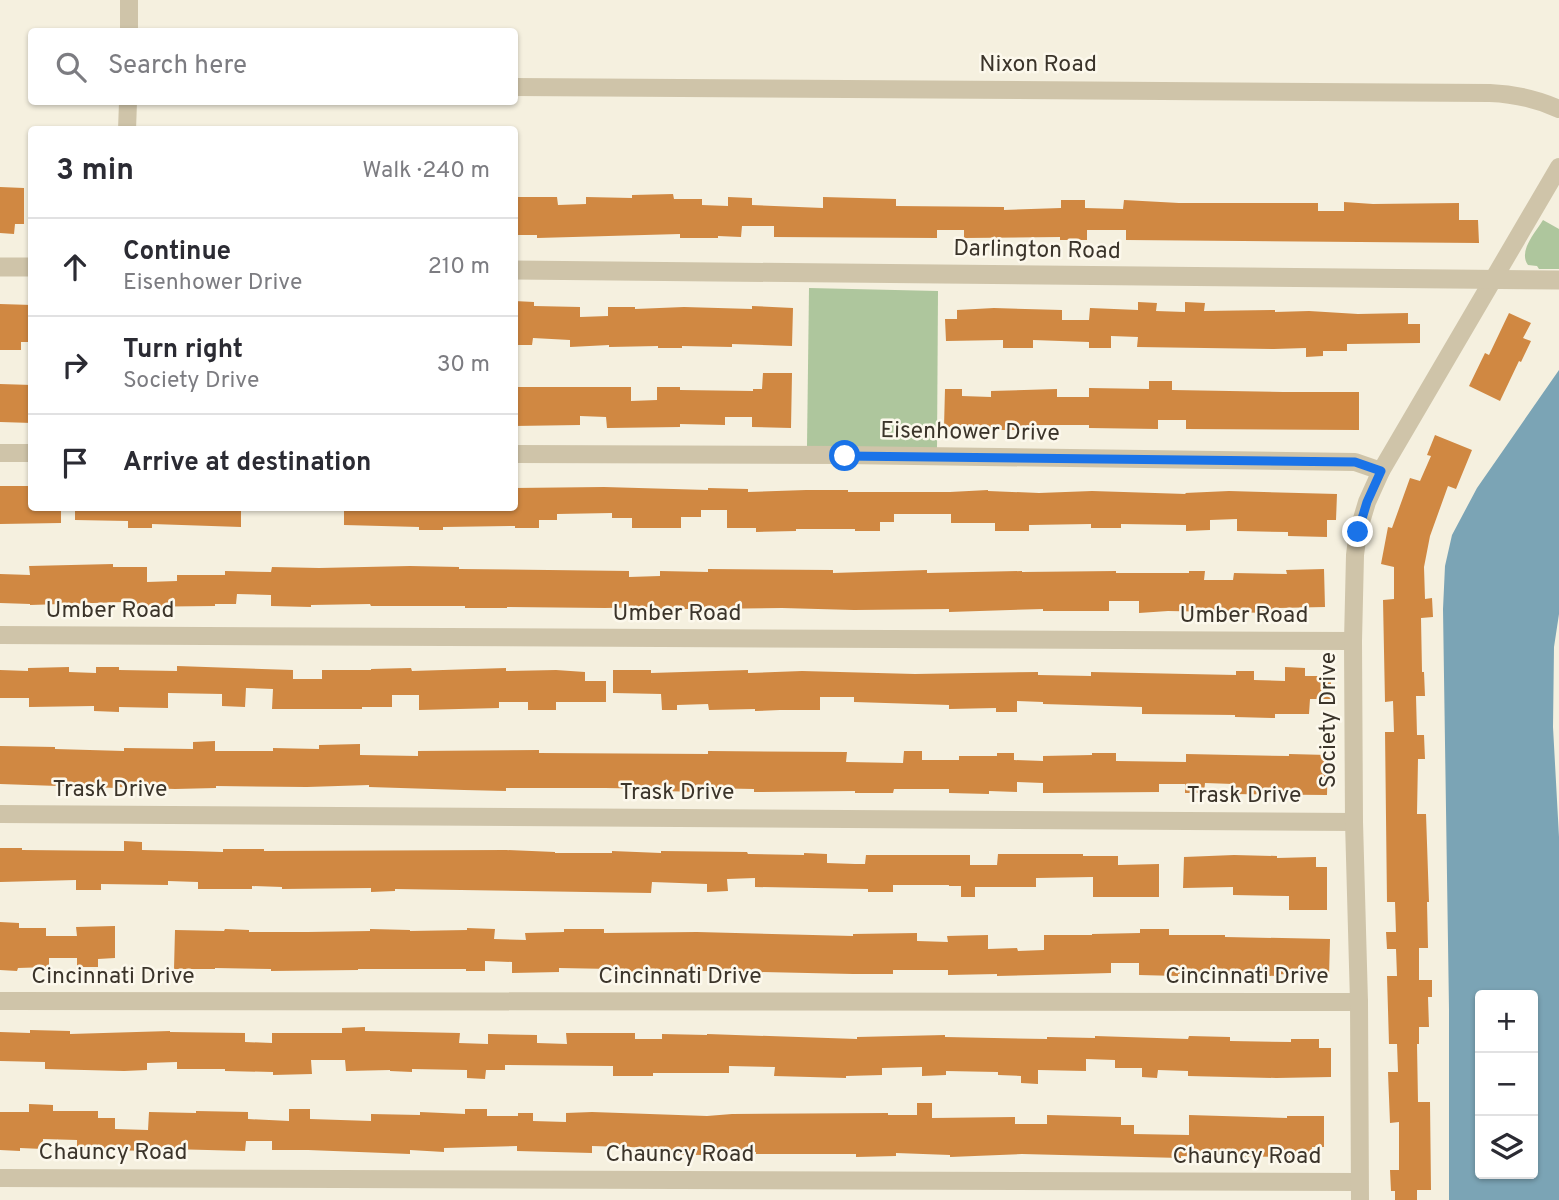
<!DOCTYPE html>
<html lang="en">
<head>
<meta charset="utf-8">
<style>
  body { margin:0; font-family:Overpass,sans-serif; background:#f7f7f7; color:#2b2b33 }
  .controls { position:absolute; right:21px; bottom:21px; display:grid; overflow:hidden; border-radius:7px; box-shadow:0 2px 5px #0004 }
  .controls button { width:63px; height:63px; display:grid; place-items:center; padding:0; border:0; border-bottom:2px solid #e1e1e2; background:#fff; color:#2b2b33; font:35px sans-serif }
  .stop { position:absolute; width:21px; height:21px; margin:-16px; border:5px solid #1a73e8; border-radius:50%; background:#fff }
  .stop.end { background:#1a73e8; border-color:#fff; box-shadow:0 2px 7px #0008 }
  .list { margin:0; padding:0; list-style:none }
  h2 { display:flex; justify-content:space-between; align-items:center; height:91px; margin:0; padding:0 28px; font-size:30px }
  h2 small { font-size:23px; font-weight:400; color:#7c7c81 }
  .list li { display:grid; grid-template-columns:46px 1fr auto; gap:21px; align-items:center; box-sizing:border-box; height:98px; padding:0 28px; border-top:2px solid #e1e1e2 }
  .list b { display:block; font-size:26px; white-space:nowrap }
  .list p { margin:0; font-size:23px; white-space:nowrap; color:#7c7c81 }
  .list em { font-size:23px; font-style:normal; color:#7c7c81 }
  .icon { flex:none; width:38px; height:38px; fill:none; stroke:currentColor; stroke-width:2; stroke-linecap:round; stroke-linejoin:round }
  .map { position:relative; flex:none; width:1559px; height:1200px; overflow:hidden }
  .search { position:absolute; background:#fff; box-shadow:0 2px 5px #0004; left:28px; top:28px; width:490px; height:77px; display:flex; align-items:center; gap:18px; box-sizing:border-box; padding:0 24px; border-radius:7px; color:#7c7c81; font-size:26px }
  .panel { position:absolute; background:#fff; box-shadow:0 2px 5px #0004; left:28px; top:126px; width:490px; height:385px; border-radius:7px }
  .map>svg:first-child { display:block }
  .green { fill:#aec69d }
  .water { fill:#7ba4b5; fill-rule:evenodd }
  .building { fill:#d08842 }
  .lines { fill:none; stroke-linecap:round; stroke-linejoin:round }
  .minor { stroke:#cfc4a9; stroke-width:18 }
  .tertiary { stroke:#cfc4a9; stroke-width:19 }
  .route { stroke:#1a73e8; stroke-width:9 }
  .labels { text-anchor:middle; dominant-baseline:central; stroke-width:5; stroke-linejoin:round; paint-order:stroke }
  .street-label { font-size:23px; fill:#3b342a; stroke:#fcf8ec }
</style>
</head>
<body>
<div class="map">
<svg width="1559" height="1200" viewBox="0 0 1559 1200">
  <rect width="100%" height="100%" fill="#f5f0df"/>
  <g class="green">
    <path d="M1543 220 1559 229V269H1539L1537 266 1528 265C1518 251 1535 233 1543 220Z"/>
    <polygon points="809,288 938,291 937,449 807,446"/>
  </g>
  <path class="water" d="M1559 370V614L1554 647 1553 727 1559 837V1200H1449V1009L1443 609 1445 566 1452 535 1477 488ZM1480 995H1533V1174H1480Z"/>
  <g class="building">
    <polygon points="0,187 24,188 24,224 15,224 14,234 0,233"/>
    <polygon points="673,194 674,199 702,199 702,205 728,206 728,197 752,198 752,205 823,208 823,197 896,199 896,206 1004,207 1004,210 1061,208 1061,200 1085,200 1085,208 1123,209 1124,200 1179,203 1318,203 1318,211 1344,211 1344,202 1373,204 1459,203 1459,220 1478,220 1479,243 1126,240 1126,230 1087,230 1087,240 1060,240 1060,237 964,238 964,230 937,230 937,238 774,237 774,226 742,226 741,237 718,236 718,238 680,238 680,234 537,238 537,235 514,235 514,197 557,197 558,205 586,204 586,197 632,198 632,195"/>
    <polygon points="514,301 534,302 534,306 580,307 580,317 608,316 608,307 635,307 635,309 684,307 752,309 752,306 793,308 792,346 732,344 732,347 682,346 682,348 658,348 658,346 609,347 609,345 570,347 570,340 533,338 532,345 514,345"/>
    <polygon points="1138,302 1157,303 1156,311 1185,312 1185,302 1205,303 1204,311 1275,310 1275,312 1309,311 1358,314 1408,313 1408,324 1420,324 1420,343 1347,344 1347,351 1323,351 1323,356 1306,357 1306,348 1274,349 1137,347 1138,337 1111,336 1111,348 1089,348 1089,342 1033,340 1033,348 1003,348 1003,340 946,341 945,319 957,319 957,310 994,308 1062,310 1062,320 1089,320 1090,308 1138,310"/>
    <polygon points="0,304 32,305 32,342 21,342 21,350 0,350"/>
    <polygon points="1509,313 1531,323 1523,338 1531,341 1521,362 1519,361 1500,401 1469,386 1485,353 1489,355"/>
    <polygon points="763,373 792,373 791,428 752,427 752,417 725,417 725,425 680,424 680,427 607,428 606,417 580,416 580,425 514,426 514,387 631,387 631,401 657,400 657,387 680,387 680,390 753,391 753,389 762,389"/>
    <polygon points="1149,381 1172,381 1172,390 1283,392 1359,392 1359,430 1186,429 1186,420 1158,420 1158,429 1089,428 1089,425 1033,425 1033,430 991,430 991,428 944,427 945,389 962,389 962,396 991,397 991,391 1057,389 1057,397 1089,397 1089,388 1149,389"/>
    <polygon points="0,384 32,385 32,423 0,422"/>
    <polygon points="1435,435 1472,450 1456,489 1448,486 1430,536 1424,567 1425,599 1432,598 1433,617 1421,618 1422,672 1424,672 1425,696 1416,696 1417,735 1424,735 1425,759 1418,759 1417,814 1426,814 1429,902 1427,902 1428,948 1419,948 1419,980 1432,980 1432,997 1428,997 1429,1027 1419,1027 1419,1044 1417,1044 1418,1102 1430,1102 1431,1190 1417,1190 1417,1200 1395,1200 1395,1191 1391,1191 1390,1170 1399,1170 1399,1122 1390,1123 1388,1072 1398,1072 1397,1044 1389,1044 1387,976 1397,976 1396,949 1387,949 1386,932 1396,932 1395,902 1387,902 1385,732 1394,732 1393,701 1385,702 1383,600 1394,599 1394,567 1381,564 1388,527 1392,528 1410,478 1420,481 1431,456 1427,455"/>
    <polygon points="0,486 32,486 32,508 61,508 61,523 0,524"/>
    <polygon points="604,487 708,490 708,488 748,489 748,492 806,490 848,490 848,492 950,492 988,490 988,491 1039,493 1092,491 1186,494 1185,493 1229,491 1337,494 1336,520 1327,520 1327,537 1288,536 1288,532 1237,531 1237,519 1210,520 1210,530 1186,531 1186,525 1121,524 1121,528 1091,528 1091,524 1029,525 1029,531 995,531 995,523 951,523 951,514 894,514 894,522 880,522 880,531 855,531 855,529 796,529 796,531 756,532 756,528 727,528 727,510 701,510 701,517 681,517 681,528 632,528 632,518 612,518 612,513 557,514 557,520 539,520 539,528 515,528 515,526 443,527 443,530 419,530 419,527 344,525 344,508 514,508 514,488"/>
    <polygon points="75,508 241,508 241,527 152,524 152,528 128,528 128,521 75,520"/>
    <polygon points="113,564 113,567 147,567 147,582 177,581 177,575 225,575 225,571 271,572 272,567 319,568 410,566 459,567 459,569 629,571 629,577 660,576 660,571 708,572 708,569 833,570 833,573 927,570 927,573 1022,571 1022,572 1116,571 1116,573 1189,573 1189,571 1205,571 1204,580 1233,580 1234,573 1287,574 1286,570 1324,569 1325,607 1278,608 1278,613 1168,611 1139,613 1139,601 1109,601 1109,611 1043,611 1043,609 949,612 949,609 854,610 782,608 700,609 659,609 659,607 605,608 507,607 507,608 465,608 465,606 371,606 370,604 311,605 311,607 271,606 271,595 237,594 236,604 215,604 215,606 125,607 125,602 30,605 30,604 0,603 0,574 30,575 29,566"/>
    <polygon points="177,666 293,670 293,679 322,679 322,670 371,670 371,669 411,668 412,671 506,668 506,671 556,670 585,672 585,681 606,681 606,702 556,702 556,710 528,710 528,702 499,702 499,708 419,710 419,695 392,695 392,707 362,707 362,709 272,709 273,689 246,688 245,707 222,706 222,694 168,693 168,708 119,707 119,712 94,711 94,706 29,707 29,698 0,698 0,670 28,671 28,668 69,667 69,672 96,673 96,667 119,667 119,670 177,671"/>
    <polygon points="1285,667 1305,668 1305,676 1331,676 1331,699 1310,699 1309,714 1275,714 1275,718 1235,717 1235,715 1142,714 1142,707 1043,704 1043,702 1017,701 1017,712 996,712 996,708 949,709 949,705 854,702 854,697 820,697 820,710 780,710 755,711 755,709 709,710 708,704 677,705 677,710 662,710 661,694 613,693 613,670 651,670 651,673 748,670 748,673 802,671 915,674 1038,672 1038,675 1091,676 1091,672 1236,675 1236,671 1254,671 1254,680 1285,681"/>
    <polygon points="215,741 215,751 273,751 273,748 319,749 319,745 360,744 360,755 418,756 418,751 539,750 539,753 708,754 708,751 847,752 846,762 903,763 904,751 922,751 922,760 959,760 959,756 997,756 997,753 1014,753 1014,760 1043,761 1043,756 1092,755 1092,753 1116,753 1116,761 1186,762 1186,754 1289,756 1289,754 1328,755 1327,795 1232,794 1233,784 1205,783 1204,793 1185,793 1185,784 1159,784 1159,792 1043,793 1043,783 1017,782 1017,792 989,791 989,794 949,793 949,789 894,789 893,793 855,793 855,791 754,792 754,789 701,788 701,792 660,791 660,789 605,788 506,788 506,791 464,790 369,787 369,785 307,787 216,786 216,788 175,789 116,787 116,788 0,784 0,746 55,747 55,749 124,751 124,748 193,749 193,742"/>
    <polygon points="124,841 142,842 142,850 188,851 223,852 223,849 264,849 264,851 506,850 555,852 555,853 612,853 612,851 661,853 661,851 747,852 748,854 804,855 804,853 827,854 827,863 855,864 865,864 866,855 970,855 970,865 997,865 998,854 1083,854 1083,856 1118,856 1118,865 1159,864 1159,897 1093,897 1093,877 1036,878 1036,887 975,887 975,897 961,897 961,886 949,886 949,885 893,885 893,892 868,892 868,889 755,887 755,878 727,879 728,891 707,892 707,884 652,882 651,893 395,889 395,891 371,892 371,888 282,889 282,887 252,886 252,889 198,889 198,882 168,881 168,885 101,884 101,890 76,890 76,880 0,882 0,848 22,848 22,850 124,851"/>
    <polygon points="1234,855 1277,856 1277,858 1316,857 1316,867 1327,867 1327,910 1289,910 1289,896 1233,895 1233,887 1183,888 1184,857"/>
    <polygon points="0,922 19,923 19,928 46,928 46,936 77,936 76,927 115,926 115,958 98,959 98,967 77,967 77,958 49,958 49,967 18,968 17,971 0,970"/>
    <polygon points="467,928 495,929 494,939 526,940 525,933 564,932 564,929 604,929 604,933 697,932 853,936 853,934 917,933 917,941 948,942 947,936 988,935 988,949 1017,948 1018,951 1044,950 1044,935 1092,935 1092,934 1140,933 1140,929 1169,929 1169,935 1225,935 1225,937 1330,939 1329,976 1276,974 1276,976 1232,975 1232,973 1178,974 1178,976 1139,975 1139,963 1111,963 1111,973 997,976 997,974 948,975 948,970 893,970 893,974 853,974 708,971 612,972 612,969 559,968 559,972 512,973 512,962 485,961 485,971 466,971 466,969 358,969 358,970 271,971 271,969 215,968 215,969 174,969 175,930 224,931 225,929 249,930 249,932 308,932 370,931 370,929 410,930 410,931 467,930"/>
    <polygon points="365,1027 365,1031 460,1033 459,1043 488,1044 488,1034 537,1035 537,1043 567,1044 566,1033 635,1033 635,1039 662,1039 662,1034 707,1035 707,1034 857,1039 857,1037 945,1035 945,1037 1047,1039 1047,1037 1095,1038 1095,1036 1188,1039 1189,1036 1230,1037 1230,1041 1291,1042 1291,1039 1319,1039 1319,1048 1331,1048 1331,1077 1276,1078 1188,1076 1188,1071 1158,1070 1157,1078 1142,1077 1142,1068 1115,1068 1115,1060 1086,1059 1086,1071 1038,1070 1038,1084 1021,1083 1021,1076 998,1075 998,1072 946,1071 946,1075 922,1076 922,1067 882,1068 882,1075 846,1076 846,1078 774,1076 775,1067 729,1066 729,1073 653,1073 653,1076 613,1076 613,1066 505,1065 505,1070 486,1070 485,1079 467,1078 467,1070 412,1069 412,1072 390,1071 390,1070 346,1071 345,1060 311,1060 312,1074 273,1075 273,1072 225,1071 225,1069 177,1069 177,1062 147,1063 147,1070 124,1071 45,1069 45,1062 0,1061 0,1032 30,1033 30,1030 70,1031 70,1034 170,1031 170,1032 245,1033 245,1042 272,1043 272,1033 342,1033 342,1028"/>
    <polygon points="917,1103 932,1103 932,1118 1015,1117 1015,1124 1047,1124 1047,1115 1121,1117 1121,1125 1134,1125 1134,1134 1189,1135 1189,1115 1287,1118 1287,1116 1324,1116 1324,1147 1312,1147 1311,1157 1181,1156 1181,1158 1022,1154 950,1157 950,1155 896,1153 896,1156 856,1157 856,1154 756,1154 756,1152 701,1153 701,1155 660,1154 660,1148 592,1146 592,1153 517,1151 517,1146 444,1148 444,1152 410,1150 410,1154 308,1150 272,1150 272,1141 246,1141 245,1151 170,1149 170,1151 77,1150 77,1140 43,1139 43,1149 20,1148 20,1151 0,1150 0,1112 29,1112 29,1104 53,1105 53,1111 98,1111 98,1118 115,1118 115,1129 148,1130 149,1112 196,1113 196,1111 248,1112 248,1119 289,1121 289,1109 310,1109 310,1119 371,1121 371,1114 420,1115 420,1112 465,1114 465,1109 487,1109 487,1116 518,1116 518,1113 533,1113 533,1121 566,1122 566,1113 592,1112 707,1116 732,1114 888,1113 888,1115 917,1115"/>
  </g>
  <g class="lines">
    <g class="minor">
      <polyline points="129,32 129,0"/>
      <path d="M514 87 1490 93C1515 94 1537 99 1559 109"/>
      <polyline points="127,130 128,102"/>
      <polyline points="0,453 32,453"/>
      <polyline points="514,454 845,455 1355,462 1381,471"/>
      <polyline points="0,635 1353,641"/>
      <polyline points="0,814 1354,822"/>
      <polyline points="0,1001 1359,1002"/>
      <polyline points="0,1178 1359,1182"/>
      <polyline points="1360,1200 1359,1002 1354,822 1353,641 1355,555 1358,532 1367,502 1381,471 1559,167"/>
    </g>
    <g class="tertiary">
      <polyline points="0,267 32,267"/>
      <polyline points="514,270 1559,280"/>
    </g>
  </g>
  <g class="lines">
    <polyline class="route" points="845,456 1355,462 1381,471 1367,502 1358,532"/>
  </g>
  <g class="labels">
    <g class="street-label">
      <text x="1038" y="65">Nixon Road</text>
      <text transform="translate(1037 251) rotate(1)">Darlington Road</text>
      <text transform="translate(970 433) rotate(1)">Eisenhower Drive</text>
      <text x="110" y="611">Umber Road</text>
      <text x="677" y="614">Umber Road</text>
      <text x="1244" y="616">Umber Road</text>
      <text transform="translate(1329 720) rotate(-90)">Society Drive</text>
      <text x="110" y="790">Trask Drive</text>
      <text x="677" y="793">Trask Drive</text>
      <text x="1244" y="796">Trask Drive</text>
      <text x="113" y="977">Cincinnati Drive</text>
      <text x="680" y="977">Cincinnati Drive</text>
      <text x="1247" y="977">Cincinnati Drive</text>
      <text x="113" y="1153">Chauncy Road</text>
      <text x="680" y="1155">Chauncy Road</text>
      <text x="1247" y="1157">Chauncy Road</text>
    </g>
  </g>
</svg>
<div class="controls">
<button>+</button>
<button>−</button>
<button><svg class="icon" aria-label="layers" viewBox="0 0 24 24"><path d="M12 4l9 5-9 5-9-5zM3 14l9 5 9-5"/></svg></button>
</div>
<div class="stop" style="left:845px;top:456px"></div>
<div class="stop end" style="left:1358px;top:532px"></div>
<div class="search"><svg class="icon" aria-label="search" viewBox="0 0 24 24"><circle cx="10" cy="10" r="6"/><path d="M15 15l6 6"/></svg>Search here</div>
<section class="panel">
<h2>3 min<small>Walk · 240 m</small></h2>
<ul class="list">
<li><svg class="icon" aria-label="ahead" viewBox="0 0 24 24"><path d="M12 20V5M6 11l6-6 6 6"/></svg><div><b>Continue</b><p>Eisenhower Drive</p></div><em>210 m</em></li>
<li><svg class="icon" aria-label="right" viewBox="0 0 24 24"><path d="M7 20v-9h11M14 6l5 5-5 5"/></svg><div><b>Turn right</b><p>Society Drive</p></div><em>30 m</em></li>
<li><svg class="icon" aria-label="arrive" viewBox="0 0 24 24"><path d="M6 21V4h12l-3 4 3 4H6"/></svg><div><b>Arrive at destination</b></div></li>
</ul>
</section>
</div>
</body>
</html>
